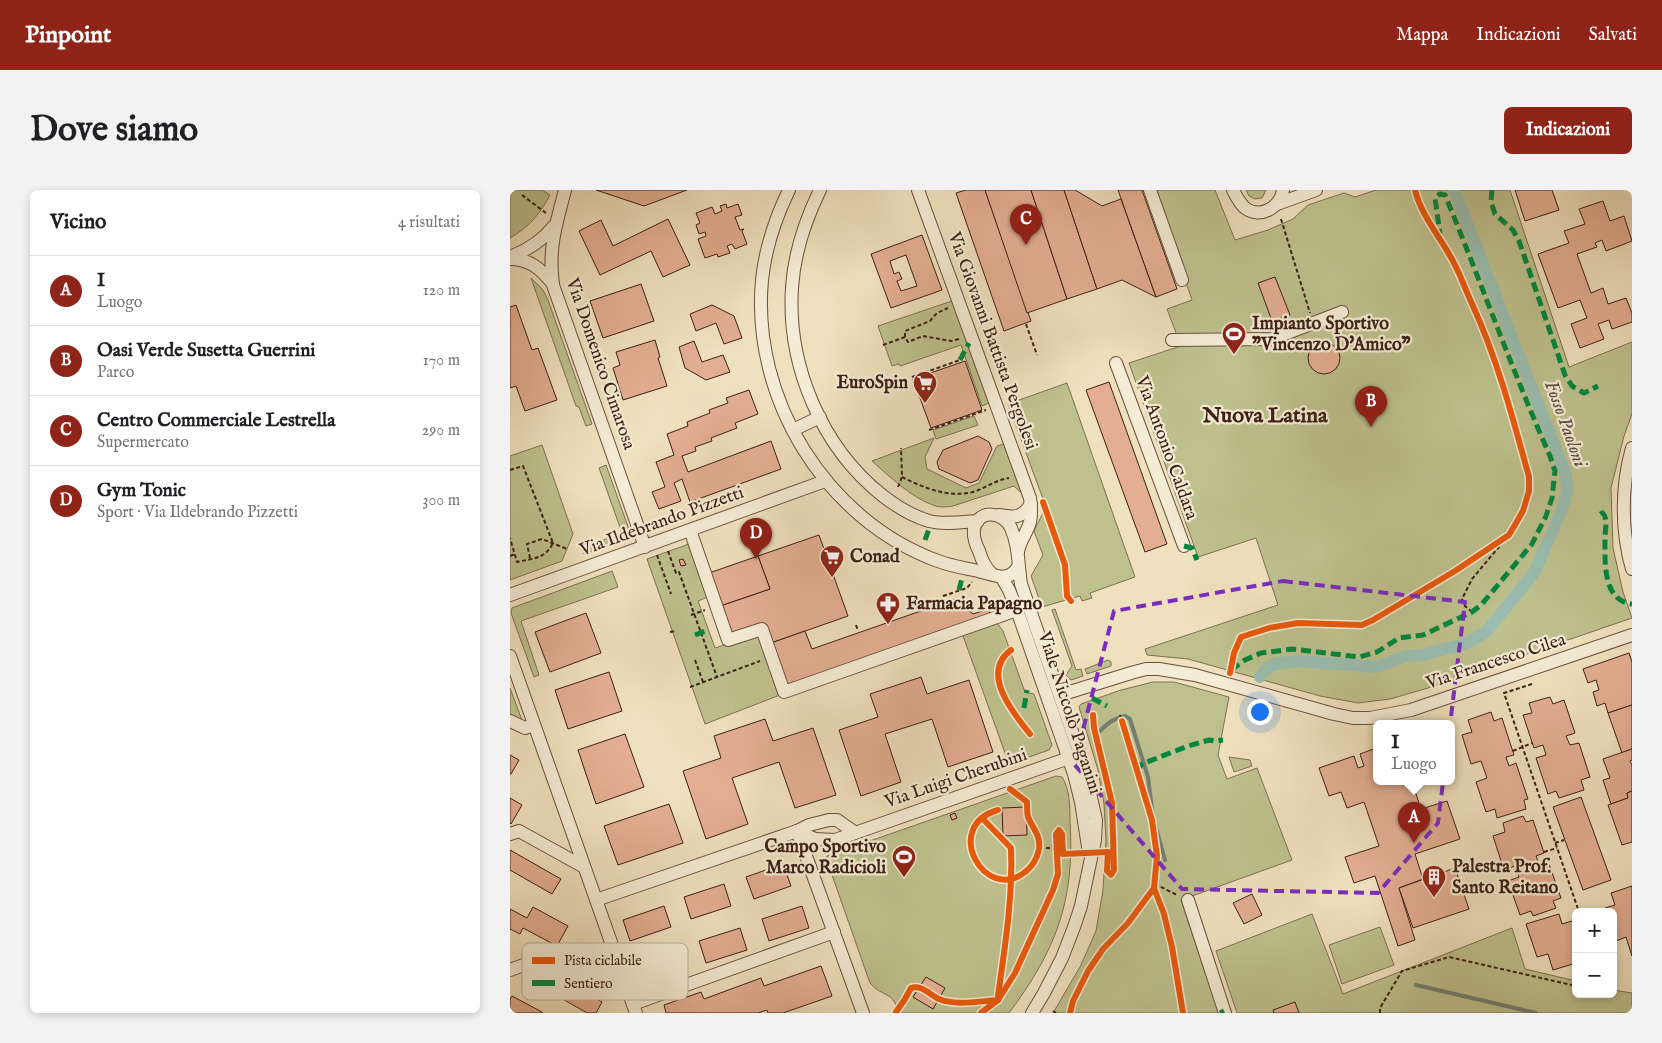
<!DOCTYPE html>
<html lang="it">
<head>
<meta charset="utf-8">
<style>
  body { margin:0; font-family:"IM FELL English",serif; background:#f2f2f2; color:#202124 }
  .controls { position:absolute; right:15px; bottom:15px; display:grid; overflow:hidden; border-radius:8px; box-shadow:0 2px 8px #0003 }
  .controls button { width:45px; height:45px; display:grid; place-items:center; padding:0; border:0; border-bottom:1px solid #e0e0e0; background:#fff; color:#202124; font:25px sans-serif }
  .you { position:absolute; left:749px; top:521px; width:18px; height:18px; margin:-12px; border:4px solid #fff; border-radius:50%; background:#1a73e8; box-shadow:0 0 0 8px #1a73e833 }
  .badge { display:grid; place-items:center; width:32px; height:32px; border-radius:50%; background:#8f2418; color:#fff; font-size:16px; font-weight:700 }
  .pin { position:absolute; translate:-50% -41px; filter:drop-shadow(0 1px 2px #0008) }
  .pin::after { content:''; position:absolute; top:26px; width:18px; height:15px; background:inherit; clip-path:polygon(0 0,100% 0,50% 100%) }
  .popup { position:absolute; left:863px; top:530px; width:82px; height:65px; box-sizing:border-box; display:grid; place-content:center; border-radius:8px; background:#fff; filter:drop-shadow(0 1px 4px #0005); font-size:16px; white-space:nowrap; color:#757577 }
  .popup b { font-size:19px; color:#202124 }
  .popup::after { content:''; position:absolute; left:50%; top:100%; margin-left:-10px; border:10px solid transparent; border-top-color:#fff }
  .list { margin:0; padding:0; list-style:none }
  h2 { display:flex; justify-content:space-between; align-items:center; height:65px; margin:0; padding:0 20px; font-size:21px }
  h2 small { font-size:16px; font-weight:400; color:#757577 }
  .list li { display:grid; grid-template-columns:32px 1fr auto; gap:15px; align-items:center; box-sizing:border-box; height:70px; padding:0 20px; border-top:1px solid #e0e0e0 }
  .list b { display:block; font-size:19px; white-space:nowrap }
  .list p { margin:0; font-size:16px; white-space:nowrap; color:#757577 }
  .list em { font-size:16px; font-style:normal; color:#757577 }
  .map { position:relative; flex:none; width:1122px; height:823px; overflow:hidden; border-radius:8px }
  header { display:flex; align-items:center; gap:30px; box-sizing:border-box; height:70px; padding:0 25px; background:#8f2418; color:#fff }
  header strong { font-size:24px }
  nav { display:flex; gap:28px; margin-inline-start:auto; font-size:18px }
  .intro { display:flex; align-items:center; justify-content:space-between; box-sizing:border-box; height:120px; padding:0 30px }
  h1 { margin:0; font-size:35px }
  .button { padding:12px 22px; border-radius:8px; background:#8f2418; color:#fff; font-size:18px; font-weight:700 }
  main { display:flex; gap:30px; padding:0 30px }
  aside { flex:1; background:#fff; border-radius:8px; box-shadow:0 2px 8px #0003 }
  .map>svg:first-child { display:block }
  .green { fill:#bec18e; stroke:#7d7051 }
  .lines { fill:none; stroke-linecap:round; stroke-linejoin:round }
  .stream { stroke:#747f72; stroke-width:4 }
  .canal { stroke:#9abeb1; stroke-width:12 }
  .building { fill:#e4ae92; stroke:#3c2014; fill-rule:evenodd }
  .minor-casing { stroke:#69503e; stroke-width:14 }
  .path { stroke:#3c2014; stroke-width:2; stroke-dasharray:4 2.5; stroke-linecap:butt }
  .minor { stroke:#f5ecd5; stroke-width:12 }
  .quiet { stroke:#00873e; stroke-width:5; stroke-dasharray:10 5; stroke-linecap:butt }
  .cycleway-casing { stroke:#f5ecd5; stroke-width:9 }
  .cycleway { stroke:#e8590c; stroke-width:6 }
  .marked { fill:none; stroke:#7b2cbf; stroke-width:4; stroke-dasharray:10 6; stroke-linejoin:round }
  .labels { text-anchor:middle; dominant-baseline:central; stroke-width:4.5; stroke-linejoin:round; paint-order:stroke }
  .poi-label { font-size:18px; font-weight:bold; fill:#3c2014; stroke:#f5ecd5; text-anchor:start }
  .street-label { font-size:18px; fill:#3c2014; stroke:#f5ecd5 }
  .water-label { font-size:19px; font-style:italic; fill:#584f43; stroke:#f5ecd5 }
  .district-label { font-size:22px; font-weight:bold; fill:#3c2014; stroke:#f5ecd5 }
  .key { fill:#f5ecd5; stroke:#beaf9b; stroke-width:1 }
  .key-label { font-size:14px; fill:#3c2014 }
</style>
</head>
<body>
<header>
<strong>Pinpoint</strong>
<nav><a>Mappa</a><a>Indicazioni</a><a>Salvati</a></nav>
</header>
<div class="intro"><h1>Dove siamo</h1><a class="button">Indicazioni</a></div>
<main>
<aside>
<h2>Vicino<small>4 risultati</small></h2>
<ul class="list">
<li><span class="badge">A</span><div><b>I</b><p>Luogo</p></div><em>120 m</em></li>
<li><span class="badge">B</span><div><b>Oasi Verde Susetta Guerrini</b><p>Parco</p></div><em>170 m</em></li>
<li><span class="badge">C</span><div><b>Centro Commerciale Lestrella</b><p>Supermercato</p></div><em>290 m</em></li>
<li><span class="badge">D</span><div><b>Gym Tonic</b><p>Sport · Via Ildebrando Pizzetti</p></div><em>300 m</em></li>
</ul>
</aside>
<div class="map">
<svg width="1122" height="823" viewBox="0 0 1122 823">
  <rect width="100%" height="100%" fill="#f0e1be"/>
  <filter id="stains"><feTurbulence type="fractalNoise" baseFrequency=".004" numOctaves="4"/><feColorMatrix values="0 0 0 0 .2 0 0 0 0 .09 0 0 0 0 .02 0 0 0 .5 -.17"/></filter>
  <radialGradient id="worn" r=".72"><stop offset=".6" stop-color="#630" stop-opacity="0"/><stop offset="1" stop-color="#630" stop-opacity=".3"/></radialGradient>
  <g class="green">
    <path d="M0 0H32L40 5C30 24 19 37 0 48Z"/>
    <polygon points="644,0 705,0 725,50 758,40 783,29 798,15 834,3 845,7 866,0 1000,0 1059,177 1122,152 1122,224 1114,246 1101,298 1103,358 1113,402 1122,428 918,498 880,509 848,513 810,506 678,469 637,465 635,459 768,415 746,348 688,367 619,173 671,156 657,119 682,110"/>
    <polygon points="736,0 756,0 752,8 745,9 739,6"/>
    <polygon points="21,88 33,100 38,110 82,234 76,236 69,217 66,216"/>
    <polygon points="442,111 479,213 472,216 451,155 390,176 389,174 382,176 368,136"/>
    <polygon points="557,193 625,387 580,403 582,408 572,411 570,406 532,417 521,386 533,365 524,341 536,317 498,214"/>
    <polygon points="464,226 468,235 426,249 423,240"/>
    <path d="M424 248 415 267 417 279 456 298 469 293 487 256 494 254 511 301 510 302 504 296 443 316C436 317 430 318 423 315 402 308 379 286 362 271Z"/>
    <polygon points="32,255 63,344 52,371 0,390 0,266"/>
    <polygon points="96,275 121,345 118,349 74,364 72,358 112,343 89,278"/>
    <polygon points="179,354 198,407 188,411 205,458 248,444 270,505 195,534 137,369"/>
    <polygon points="102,381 108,397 11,431 29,485 24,487 1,423 2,418"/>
    <polygon points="545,419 566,480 571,479 573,486 561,490 556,485 562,476 542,420"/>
    <polygon points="487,433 493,441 515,502 524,504 542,555 539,560 499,574 452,443"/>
    <polygon points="598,470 601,472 601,476 577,484 575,479"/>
    <polygon points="643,492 664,492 719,507 708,565 717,589 747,578 782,670 671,710 709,823 543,823 570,777 586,741 593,700 596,651 594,614 588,580 569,517 571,514 611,500"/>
    <polygon points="0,498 13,533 0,526"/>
    <polygon points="719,567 740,570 742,576 724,582"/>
    <path d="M546 586 552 587C560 599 560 618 560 632 565 711 546 760 499 823H388C385 801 371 807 360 793L316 668 317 666Z"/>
    <polygon points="802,724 833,804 1002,738 1015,779 1066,791 1066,804 1103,804 1103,800 1122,803 1122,823 727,823 706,761"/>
    <polygon points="870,737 884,775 832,794 819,755"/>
  </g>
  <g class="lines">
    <g class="stream">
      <path d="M590 541C598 533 604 528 615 526L620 529 638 587 643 627 655 670"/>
      <polyline points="906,795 1026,823"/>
    </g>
    <polyline class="canal" points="750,487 755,480 765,474 788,471 867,477 896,466 913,465 957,453 976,442 1024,383 1053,317 1057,302 1056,285 944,0"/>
  </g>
  <g class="building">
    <polygon points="86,0 177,0 134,16"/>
    <polygon points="456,0 475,0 521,131 494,141 446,3"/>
    <polygon points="475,0 521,0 557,109 517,123"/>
    <polygon points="521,0 554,0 587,99 557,109"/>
    <polygon points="554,0 565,0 592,16 611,9 646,107 612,90 587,99"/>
    <polygon points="608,0 632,0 667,99 646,107"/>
    <polygon points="1005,0 1042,0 1049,20 1015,31"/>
    <polygon points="1093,11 1100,31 1114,26 1122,51 1096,61 1092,50 1085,53 1087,57 1067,64 1081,103 1093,98 1098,114 1116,108 1122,123 1122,132 1102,139 1099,130 1088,134 1094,149 1070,158 1061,134 1077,128 1070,110 1048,118 1028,64 1059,53 1054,41 1075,34 1069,19"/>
    <polygon points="216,14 217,18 228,14 232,25 225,27 230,40 234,39 232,41 237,54 225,59 222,54 217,56 220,63 208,67 207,64 195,68 188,49 196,46 195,42 189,44 186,35 190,33 186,23 202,17 205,24 212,21 210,16"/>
    <polygon points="158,29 180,75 153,87 141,61 90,85 69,41 91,30 103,56"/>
    <path d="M412 45 432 100 381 118 361 64ZM396 65 407 96 391 101 387 91 392 89 389 82 384 84 380 71Z"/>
    <polygon points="765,87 780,125 762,131 748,93"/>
    <polygon points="131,94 144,131 93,148 80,111"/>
    <polygon points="6,115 22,160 28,158 47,210 15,221 6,196 0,198 0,117"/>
    <polygon points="202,115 224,126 232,148 214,154 206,133 186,141 180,124"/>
    <polygon points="145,150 150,167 148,168 157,196 113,210 103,178 110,175 106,162"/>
    <polygon points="184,151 192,172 213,165 220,182 196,190 175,178 169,157"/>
    <circle cx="814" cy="168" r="16"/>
    <polygon points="455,171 472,220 421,238 403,189"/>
    <polygon points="599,192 657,354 635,362 576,200"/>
    <polygon points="239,200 248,224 225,233 227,238 201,248 202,251 185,257 186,261 172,266 178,282 261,251 271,279 180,312 172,289 164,293 171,311 149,319 142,302 155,297 146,272 164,265 157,244 178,236 177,232 200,223 199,220 218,213 216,208"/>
    <polygon points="468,246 479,252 482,259 468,290 460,293 429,279 427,272 433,260"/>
    <polygon points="309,345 338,426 261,453 256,435 221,447 210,416 260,399 248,366"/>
    <polygon points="248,366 260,399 210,416 199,383"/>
    <polygon points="173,369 176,375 171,376 169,370"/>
    <polygon points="445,409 463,424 478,419 481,426 278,498 261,453 295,441 302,459"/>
    <polygon points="76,423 91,463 40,482 25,442"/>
    <polygon points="1119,463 1122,472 1122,515 1098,523 1095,513 1087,516 1083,502 1089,500 1086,490 1078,493 1073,479"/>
    <polygon points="99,482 112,521 58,539 45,500"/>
    <polygon points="411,487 417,504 459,490 483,562 438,577 422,529 375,544 391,592 351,606 329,540 368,527 360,504"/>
    <polygon points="1040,507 1043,514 1054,510 1065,543 1056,546 1060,555 1069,553 1080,587 1071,590 1074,600 1049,608 1046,601 1038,604 1026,568 1036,565 1033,555 1024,558 1013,525 1022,523 1019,513"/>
    <polygon points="1122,515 1122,559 1112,563 1098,523"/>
    <polygon points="981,522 984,531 992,528 1004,565 996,567 999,576 1006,573 1018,609 1014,610 1016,619 987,628 985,619 976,622 966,592 977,588 971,571 961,574 952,545 962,542 958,530"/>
    <polygon points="255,529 263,551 303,538 326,605 285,618 269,572 222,588 238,634 196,649 173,581 211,568 204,546"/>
    <polygon points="115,544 134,597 86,614 68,560"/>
    <polygon points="866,558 866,592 902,592 911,619 937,611 950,649 905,664 913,689 889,698 905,750 888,756 865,686 844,693 835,667 869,656 854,612 837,618 831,602 819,606 809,578 844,566 848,578 854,576 850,564"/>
    <polygon points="1122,559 1122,570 1120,571 1122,575 1122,601 1117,603 1118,608 1101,614 1093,590 1100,588 1093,569"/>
    <polygon points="0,565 9,570 1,584 0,584"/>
    <polygon points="1122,601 1122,652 1112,655 1098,615 1118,608 1117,603"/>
    <polygon points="1071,607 1101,690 1073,700 1043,617"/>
    <polygon points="0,608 12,615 1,634 0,633"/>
    <polygon points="159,614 173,653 108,675 94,636"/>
    <polygon points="516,617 517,645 493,646 492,618"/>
    <polygon points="445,623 447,628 442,630 440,625"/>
    <polygon points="1013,626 1016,632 1023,630 1034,663 1026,666 1030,677 1039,674 1051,708 1043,711 1046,718 1023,726 1021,721 1010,725 998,691 1009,687 1005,676 994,680 983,646 995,642 993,633"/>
    <polygon points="0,660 51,689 42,704 0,680"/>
    <polygon points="273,674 281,696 244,709 236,687"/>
    <polygon points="945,678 959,719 903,738 889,698"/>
    <polygon points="214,694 221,716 181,729 174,707"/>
    <polygon points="1122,696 1122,766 1116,747 1106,751 1103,741 1103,722 1097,722 1095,718 1105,715 1101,703"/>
    <polygon points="742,704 752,725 734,734 723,713"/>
    <polygon points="154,716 161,737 120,751 113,730"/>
    <polygon points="292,716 299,738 259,751 252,729"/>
    <polygon points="23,717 58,736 47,756 13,738 10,744 0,739 0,719 17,728"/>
    <polygon points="1049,724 1052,734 1062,731 1066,744 1066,764 1064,765 1066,773 1043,780 1038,764 1027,767 1016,734"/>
    <polygon points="230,738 237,760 196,773 189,751"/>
    <polygon points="167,758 175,780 136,794 129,771"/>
    <polygon points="29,775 92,812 86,823 77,823 20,790"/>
    <polygon points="311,776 322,806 273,823 258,823 257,820 248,823 156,823 154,815 191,802 194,809 251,788 254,796"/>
    <polygon points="416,787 435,798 423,819 403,807"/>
    <polygon points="2,806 32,822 32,823 0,823 0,809"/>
    <polygon points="785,812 789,823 764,823 763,820"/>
  </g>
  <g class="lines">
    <defs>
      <g id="minor">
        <path d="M55 0C46 35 38 58 43 95L135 357"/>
        <path d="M279 0C266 27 255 60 252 90 241 209 316 330 428 371 441 376 454 378 468 381 484 384 497 394 508 377"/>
        <path d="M310 0C295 31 284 63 282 98 277 175 311 257 373 306 386 316 402 326 419 331 435 335 452 332 468 331"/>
        <path d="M408 0 520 308C521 316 522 324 520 332 517 343 510 350 508 362"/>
        <polyline points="640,0 672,90"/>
        <path d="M723 0C726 6 729 12 734 17 749 30 770 18 773 0"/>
        <polyline points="767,14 806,0"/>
        <path d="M0 67C18 60 32 51 44 36"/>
        <path d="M0 69C20 69 31 79 43 94"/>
        <polyline points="662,150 762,149 832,122"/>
        <polyline points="606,173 674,356"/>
        <polyline points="283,240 310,227"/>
        <path d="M1122 258C1111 296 1111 341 1122 379"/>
        <path d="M489 325C505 328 512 328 521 314"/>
        <polyline points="180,340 218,450 252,439 274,502 507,420"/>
        <path d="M482 384C475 378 472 371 469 361 466 355 463 347 464 339 468 318 494 322 501 338 509 356 508 375 511 394L574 576 586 630 585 650 580 673 571 716 564 737 552 768 534 803 522 823"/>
        <polyline points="492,388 499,400 507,420 564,584 571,612 579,663"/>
        <polyline points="0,405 315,291"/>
        <polyline points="0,466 126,823"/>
        <polyline points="550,505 621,483 636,479 649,479 685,485 824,524 843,528 860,528 901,520 1122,445"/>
        <polyline points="0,531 15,538 24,535"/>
        <polyline points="287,641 305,649 325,650 559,568"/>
        <polyline points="287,641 353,823"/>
        <polyline points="0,644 9,641 74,677"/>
        <polyline points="86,710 287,641 299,635 319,630 327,630 344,642"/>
        <polyline points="678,710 715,823"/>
        <polyline points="0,780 52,761 117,797"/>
        <polyline points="123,814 324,742"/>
      </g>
    </defs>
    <use href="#minor" class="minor-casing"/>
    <g class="path">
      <polyline points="12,5 36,23"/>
      <polyline points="771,29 800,123"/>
      <polyline points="516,134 527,165"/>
      <polyline points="395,147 395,141 420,131 427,123 438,118"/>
      <polyline points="373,155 395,147 398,152 413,146 441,151 449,149"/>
      <polyline points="402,187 450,170"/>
      <polyline points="419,240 476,220"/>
      <path d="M0 280 13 276 43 353C35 369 24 368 7 372L0 348"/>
      <path d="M392 287C414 298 438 308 463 302 476 298 485 290 499 288"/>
      <polyline points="388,297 392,287 391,258"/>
      <polyline points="158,361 166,383 169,382 207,487"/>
      <polyline points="147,365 161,404"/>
      <polyline points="0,366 5,364"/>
      <polyline points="20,368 17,354 32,349 57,359"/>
      <polyline points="433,406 457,398 462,392"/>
      <polyline points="404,415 406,421"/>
      <polyline points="962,422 955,416 952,409 962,389 999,345"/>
      <polyline points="181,425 195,420"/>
      <polyline points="346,435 348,441"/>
      <polyline points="160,442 165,441"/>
      <polyline points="185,470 193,492"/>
      <polyline points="1022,494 994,503 1069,722"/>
      <polyline points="180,497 250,471"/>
      <polyline points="610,525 612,531"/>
      <polyline points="1003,561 1022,553"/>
      <polyline points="1045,653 1054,650"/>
      <polyline points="536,658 547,658"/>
      <polyline points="1034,662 1047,658"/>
      <polyline points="645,694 667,705"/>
      <polyline points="1103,749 1106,748"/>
      <polyline points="543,821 546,823"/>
      <polyline points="870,823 870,818 892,781 939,767 1066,796"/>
    </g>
    <use href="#minor" class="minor"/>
    <g class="quiet">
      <polyline points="982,0 981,12 985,24 1003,40 1009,51 1055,185 1062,196 1074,203 1088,196"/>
      <polyline points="450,170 459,153"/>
      <path d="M1091 321C1092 323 1095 325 1095 327 1097 333 1095 342 1095 347 1095 370 1092 411 1122 414"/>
      <polyline points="415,350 419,339"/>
      <polyline points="674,356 682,358 687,370"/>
      <polyline points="449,400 452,388"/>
      <polyline points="185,445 198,440"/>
      <path d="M721 480 735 470 751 463 782 459 849 467 867 462 889 448 913 445 962 422 972 414 1022 354 1036 326 1042 308 1045 281 1040 266C1002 180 971 92 935 5L930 4 925 8 930 44"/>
      <polyline points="582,508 597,516"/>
      <polyline points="514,518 517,500"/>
      <polyline points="626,581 632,574 678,556 699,550 705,551 713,550"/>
      <polyline points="710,823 714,821"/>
    </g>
    <defs>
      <g id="cycleway">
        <polyline points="533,312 555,375 557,406 561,411"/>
        <path d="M501 460C470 483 503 523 520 544"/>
        <path d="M720 483 724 463 731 447 759 438 788 433 852 435 863 430 945 381 999 345 1013 321 1019 301V287C1003 229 988 171 963 116 955 99 949 80 939 64 927 43 911 24 905 0"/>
        <polyline points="612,531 642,630 647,666 644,698 654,724 662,757 673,823"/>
        <path d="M488 620C431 636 475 714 515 682 523 676 527 669 529 659 531 646 523 639 518 627 517 623 517 617 517 612L500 599"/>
        <path d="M472 628 501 658C503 708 495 756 488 806"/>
        <path d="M386 822 395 809 401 798C411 794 420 805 429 809 446 816 470 811 488 810"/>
        <polyline points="471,823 488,810 505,783 543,700 548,684 546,644 549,640 552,644 553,664 598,662 597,681 601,685 604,680 602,613 584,538 583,525"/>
        <polyline points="560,823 563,811 578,781 593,759 618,733 644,698"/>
      </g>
    </defs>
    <use href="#cycleway" class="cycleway-casing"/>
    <use href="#cycleway" class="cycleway"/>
  </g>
  <path class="marked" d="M773 391 955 412 928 633 868 703 672 699 564 574 604 421Z"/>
  <defs>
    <symbol id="stadium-pin" viewBox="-11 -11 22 30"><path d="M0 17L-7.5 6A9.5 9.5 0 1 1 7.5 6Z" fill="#8f2418" stroke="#f5ecd5"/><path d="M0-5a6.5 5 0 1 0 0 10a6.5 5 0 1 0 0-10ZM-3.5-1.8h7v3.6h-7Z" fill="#fff"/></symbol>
    <symbol id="supermarket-pin" viewBox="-11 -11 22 30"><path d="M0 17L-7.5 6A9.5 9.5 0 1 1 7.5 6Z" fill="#8f2418" stroke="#f5ecd5"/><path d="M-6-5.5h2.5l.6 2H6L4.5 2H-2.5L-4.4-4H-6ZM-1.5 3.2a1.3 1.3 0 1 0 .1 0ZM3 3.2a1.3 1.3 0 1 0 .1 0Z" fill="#fff"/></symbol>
    <symbol id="pharmacy-pin" viewBox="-11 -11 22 30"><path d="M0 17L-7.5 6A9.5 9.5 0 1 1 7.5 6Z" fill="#8f2418" stroke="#f5ecd5"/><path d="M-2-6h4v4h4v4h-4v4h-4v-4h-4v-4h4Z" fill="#fff"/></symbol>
    <symbol id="building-pin" viewBox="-11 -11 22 30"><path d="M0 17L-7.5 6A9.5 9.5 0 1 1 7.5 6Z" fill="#8f2418" stroke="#f5ecd5"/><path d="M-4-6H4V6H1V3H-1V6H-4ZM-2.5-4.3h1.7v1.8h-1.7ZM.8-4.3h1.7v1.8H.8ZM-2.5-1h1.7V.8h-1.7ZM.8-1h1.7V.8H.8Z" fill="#fff"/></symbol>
  </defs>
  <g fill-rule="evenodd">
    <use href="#stadium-pin" x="710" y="130" width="28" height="38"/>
    <use href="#supermarket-pin" x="401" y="179" width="28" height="38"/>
    <use href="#supermarket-pin" x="308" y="353" width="28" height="38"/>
    <use href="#pharmacy-pin" x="364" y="400" width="28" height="38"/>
    <use href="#stadium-pin" x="380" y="653" width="28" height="38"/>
    <use href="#building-pin" x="910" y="673" width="28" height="38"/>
  </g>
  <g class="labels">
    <g class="poi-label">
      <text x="742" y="134">Impianto Sportivo<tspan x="742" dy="21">"Vincenzo D'Amico"</tspan></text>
      <text x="398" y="193" text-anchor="end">EuroSpin</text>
      <text x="340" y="367">Conad</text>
      <text x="396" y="414">Farmacia Papagno</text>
      <text x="376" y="657" text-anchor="end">Campo Sportivo<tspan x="376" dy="21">Marco Radicioli</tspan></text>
      <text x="942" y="677">Palestra Prof.<tspan x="942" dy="21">Santo Reitano</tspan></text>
    </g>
    <g class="street-label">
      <text transform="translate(482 151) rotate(70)">Via Giovanni Battista Pergolesi</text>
      <text transform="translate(90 174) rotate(71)">Via Domenico Cimarosa</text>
      <text transform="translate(656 258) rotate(70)">Via Antonio Caldara</text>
      <text transform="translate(152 332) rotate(-20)">Via Ildebrando Pizzetti</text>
      <text transform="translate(986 472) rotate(-18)">Via Francesco Cilea</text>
      <text transform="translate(559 523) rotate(72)">Viale Niccolò Paganini</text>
      <text transform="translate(446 589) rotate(-19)">Via Luigi Cherubini</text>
    </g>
    <g class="water-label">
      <text transform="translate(1055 234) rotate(70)">Fosso Paoloni</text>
    </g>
    <g class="district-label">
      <text x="755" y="226">Nuova Latina</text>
    </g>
  </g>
  <rect x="12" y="753" width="166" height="57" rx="8" class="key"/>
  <rect x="22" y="767" width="23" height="7" fill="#e8590c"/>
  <rect x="22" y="790" width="23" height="6" fill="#00873e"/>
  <g class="key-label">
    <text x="54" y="775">Pista ciclabile</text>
    <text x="54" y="798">Sentiero</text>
  </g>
  <rect width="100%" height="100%" filter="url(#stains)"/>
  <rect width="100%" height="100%" fill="url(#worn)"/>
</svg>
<div class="controls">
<button>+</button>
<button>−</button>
</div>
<div class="you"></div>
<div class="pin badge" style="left:904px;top:653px">A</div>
<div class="popup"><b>I</b>Luogo</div>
<div class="pin badge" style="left:861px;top:237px">B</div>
<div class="pin badge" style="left:516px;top:55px">C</div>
<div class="pin badge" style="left:246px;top:369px">D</div>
</div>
</main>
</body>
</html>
